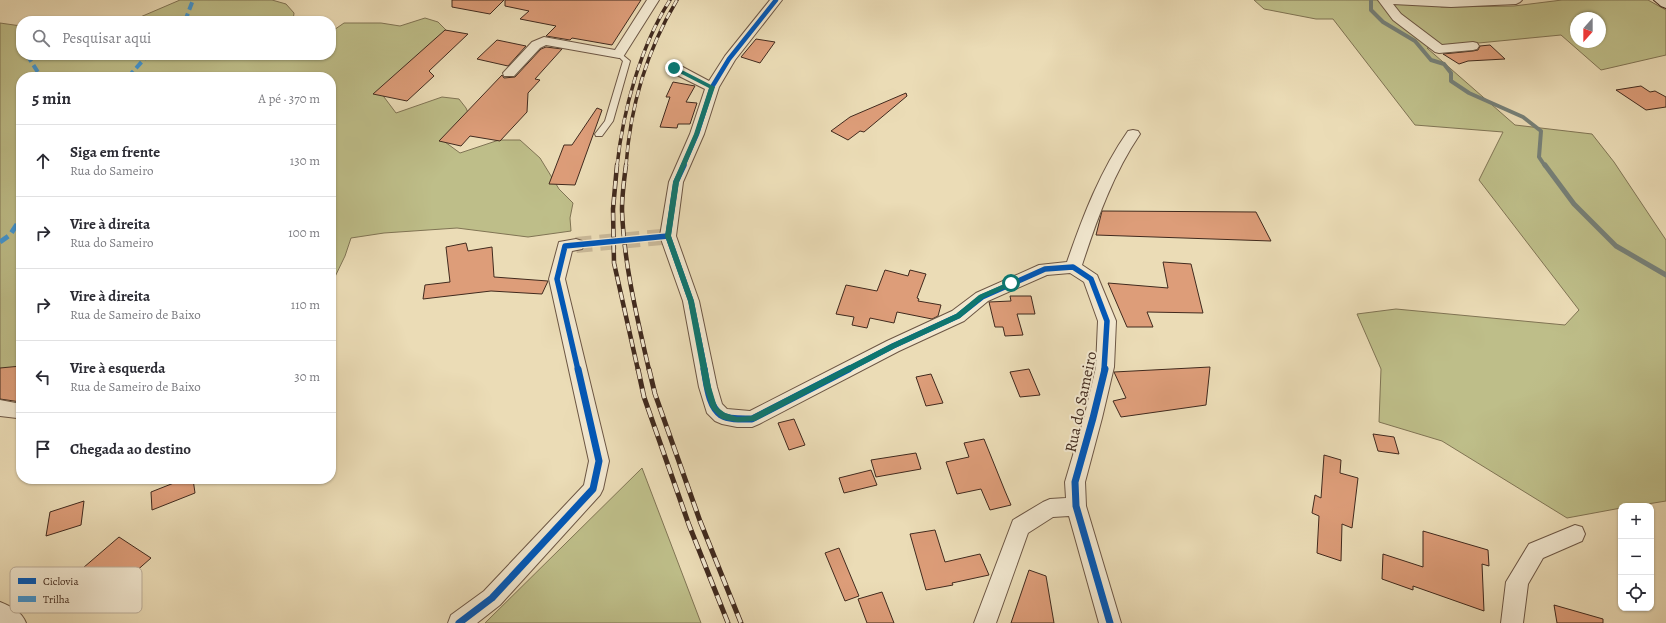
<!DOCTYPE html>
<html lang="pt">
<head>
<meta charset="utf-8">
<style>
  body { margin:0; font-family:Alegreya,serif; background:#f2f2f3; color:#2b2b33 }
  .controls { position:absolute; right:12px; bottom:12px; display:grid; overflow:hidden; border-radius:8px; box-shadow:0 1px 3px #0004 }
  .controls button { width:36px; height:36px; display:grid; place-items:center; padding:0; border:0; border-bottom:1px solid #e1e1e2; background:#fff; color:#2b2b33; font:20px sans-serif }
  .compass { position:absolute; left:1570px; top:12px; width:36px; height:36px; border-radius:50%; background:#fff; box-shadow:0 1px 3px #0004; rotate:201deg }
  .stop { position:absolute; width:12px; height:12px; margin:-9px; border:3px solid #0f766e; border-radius:50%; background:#fff }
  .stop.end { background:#0f766e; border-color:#fff; box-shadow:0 1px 4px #0008 }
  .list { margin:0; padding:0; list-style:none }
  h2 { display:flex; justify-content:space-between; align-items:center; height:52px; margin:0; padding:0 16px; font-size:17px }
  h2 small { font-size:13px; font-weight:400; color:#7c7c81 }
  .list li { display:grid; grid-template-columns:26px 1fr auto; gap:12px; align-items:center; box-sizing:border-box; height:72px; padding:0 16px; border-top:1px solid #e1e1e2 }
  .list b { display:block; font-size:15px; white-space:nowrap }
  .list p { margin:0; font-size:13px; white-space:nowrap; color:#7c7c81 }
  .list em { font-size:13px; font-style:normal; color:#7c7c81 }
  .icon { flex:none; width:22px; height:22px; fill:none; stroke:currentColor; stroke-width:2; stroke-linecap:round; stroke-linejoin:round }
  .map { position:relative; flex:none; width:1666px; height:623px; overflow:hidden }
  .search { position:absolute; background:#fff; box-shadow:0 1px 3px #0004; left:16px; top:16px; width:320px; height:44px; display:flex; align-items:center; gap:10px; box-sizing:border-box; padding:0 14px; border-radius:16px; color:#7c7c81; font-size:15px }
  .panel { position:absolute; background:#fff; box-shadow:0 1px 3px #0004; left:16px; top:72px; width:320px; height:412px; border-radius:16px }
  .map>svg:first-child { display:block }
  .green { fill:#bebe89; stroke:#807454; fill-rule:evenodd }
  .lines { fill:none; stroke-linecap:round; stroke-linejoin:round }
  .stream-far1 { stroke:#768078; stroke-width:4 }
  .stream { stroke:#768078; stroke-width:5 }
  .building { fill:#dd9d79; stroke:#412a1e }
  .street-tunnel { stroke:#c9b898; stroke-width:16; stroke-dasharray:16 8; stroke-linecap:butt }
  .lane-casing { stroke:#6c5644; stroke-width:2 }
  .street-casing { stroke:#6c5644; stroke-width:2 }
  .secondary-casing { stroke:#412a1e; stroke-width:2 }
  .lane { fill:#f2e8d0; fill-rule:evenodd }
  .street { fill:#f2e8d0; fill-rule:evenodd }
  .secondary { fill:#f2e8d0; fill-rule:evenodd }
  .rail-far2-casing { stroke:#412a1e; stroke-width:3.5 }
  .rail-far1-casing { stroke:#412a1e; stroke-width:4.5 }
  .rail-casing { stroke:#412a1e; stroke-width:5 }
  .rail-far2 { stroke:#f2e8d0; stroke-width:2.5; stroke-dasharray:7; stroke-linecap:butt }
  .rail-far1 { stroke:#f2e8d0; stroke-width:3; stroke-dasharray:8; stroke-linecap:butt }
  .rail { stroke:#f2e8d0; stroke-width:3.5; stroke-dasharray:10; stroke-linecap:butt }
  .quiet-far1 { stroke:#3f96d5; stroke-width:4; stroke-dasharray:8 4; stroke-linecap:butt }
  .quiet { stroke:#3f96d5; stroke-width:5; stroke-dasharray:10 5; stroke-linecap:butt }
  .cycleway-far2-casing { stroke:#f2e8d0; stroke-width:6 }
  .cycleway-far1-casing { stroke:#f2e8d0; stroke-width:8 }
  .cycleway-casing { stroke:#f2e8d0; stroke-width:10 }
  .cycleway-far2 { stroke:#0057b8; stroke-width:4.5 }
  .cycleway-far1 { stroke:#0057b8; stroke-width:5.5 }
  .cycleway { stroke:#0057b8; stroke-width:7 }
  .route { fill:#0f766e }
  .labels { text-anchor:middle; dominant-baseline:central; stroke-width:4; stroke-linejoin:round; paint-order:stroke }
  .street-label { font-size:16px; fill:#412a1e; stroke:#f2e8d0 }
  .key { fill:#f2e8d0; stroke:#bdaf9b; stroke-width:1 }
  .key-label { font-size:11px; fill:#412a1e }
</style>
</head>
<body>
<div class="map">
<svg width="1666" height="623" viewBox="0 0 1666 623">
  <rect width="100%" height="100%" fill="#ebdcb6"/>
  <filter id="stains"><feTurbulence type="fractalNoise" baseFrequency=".005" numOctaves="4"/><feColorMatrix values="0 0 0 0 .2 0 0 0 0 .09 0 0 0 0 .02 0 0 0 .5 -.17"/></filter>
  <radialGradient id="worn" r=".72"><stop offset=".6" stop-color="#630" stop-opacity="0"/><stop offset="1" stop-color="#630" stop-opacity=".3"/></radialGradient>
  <g class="green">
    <polygon points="180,0 272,0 286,4 294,13 293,21 131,21"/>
    <path d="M1254 0H1431L1441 7 1514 6 1562 0H1648L1666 10V55L1601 70 1561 35 1427 48 1515 125 1592 134 1614 162 1666 240V501L1635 506H1621V508L1567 518 1442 441 1379 422 1381 369 1357 314 1396 309 1565 325 1579 310 1479 180 1503 132 1415 125 1333 19H1316L1264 9ZM1576 18H1600V42H1576Z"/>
    <polygon points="425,18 438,22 447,31 381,93 396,113 442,97 459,99 466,108 469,115 445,142 460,153 499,140 520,140 540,158 559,189 573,203 570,218 571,231 528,237 457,228 384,233 351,238 345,256 331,285 331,77 21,77 21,368 0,369 0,23 21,26 21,55 331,55 331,32 344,23 381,23 400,26"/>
    <polygon points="642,468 701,623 485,623"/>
  </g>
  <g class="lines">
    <polyline class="stream-far1" points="1371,0 1371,10 1383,22 1415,41 1431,60 1444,64 1451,73 1451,81 1469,93 1523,117 1541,131 1539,157 1545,166"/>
    <polyline class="stream" points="1545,165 1574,204 1616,246 1666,275"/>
  </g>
  <g class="building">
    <polygon points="452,0 504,0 490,14 452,7"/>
    <polygon points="505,0 641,0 612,45 572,38 570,40 546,36 556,26 520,19 529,11 505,6"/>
    <polygon points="445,30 468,34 429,71 434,76 407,101 373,94"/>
    <polygon points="756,39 775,42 760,63 741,57"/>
    <polygon points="497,40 526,46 508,66 477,59"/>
    <polygon points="1490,45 1505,59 1468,61 1459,64 1443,54 1473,51 1478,50 1480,46"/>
    <polygon points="546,47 562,49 535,79 540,80 528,93 527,112 500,141 470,136 461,146 439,141 502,75 504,78 515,77 541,49"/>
    <polygon points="673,82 695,86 686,102 697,103 690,124 678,124 677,128 660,127 670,97 666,97"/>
    <polygon points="1641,86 1650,92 1655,91 1666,97 1666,107 1646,110 1616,90"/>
    <polygon points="906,93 907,96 864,132 860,131 848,140 831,131 850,117"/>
    <polygon points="597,108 602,110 575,185 549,184 564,145 572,145"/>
    <polygon points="1102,211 1256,212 1271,241 1096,235"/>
    <polygon points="466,243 468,251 492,247 494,277 548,281 542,294 491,291 423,299 425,285 450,282 446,247"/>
    <polygon points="1163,262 1191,264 1203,313 1147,312 1153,327 1127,327 1108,283 1168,288"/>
    <polygon points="885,270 908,276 910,270 926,274 917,298 919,299 918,301 941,305 938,316 932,319 897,312 894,323 870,318 867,328 852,325 854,317 836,314 846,285 877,291"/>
    <polygon points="1010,296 1031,296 1035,314 1017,314 1023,335 1005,336 1003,327 995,327 989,302 1011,301"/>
    <polygon points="21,366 21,402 0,399 0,368"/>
    <polygon points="1210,367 1206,405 1121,417 1113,401 1126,398 1114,372"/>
    <polygon points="1029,369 1040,395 1020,397 1010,372"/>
    <polygon points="931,374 943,403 926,406 916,377"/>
    <polygon points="794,419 805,445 789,450 778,423"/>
    <polygon points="1373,434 1394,437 1399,454 1378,451"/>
    <polygon points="984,439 1005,491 1011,505 990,510 981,489 957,494 946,462 969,457 964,443"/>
    <polygon points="916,453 921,469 876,477 871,460"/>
    <polygon points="1324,455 1341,460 1340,473 1358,478 1352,528 1342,524 1341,561 1317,553 1319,516 1312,513 1315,495 1321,498"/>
    <polygon points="871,470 877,485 844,493 839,478"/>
    <polygon points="184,479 193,479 195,493 152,510 151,492"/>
    <polygon points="84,501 81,525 46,536 50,512"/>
    <polygon points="935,530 945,562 980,554 989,575 952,583 953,585 926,590 910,534"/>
    <polygon points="1423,531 1488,550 1489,566 1482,564 1484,611 1413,586 1413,590 1382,579 1383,554 1423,567"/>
    <polygon points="119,537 151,558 108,596 76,574"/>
    <polygon points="839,548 859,596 845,601 825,553"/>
    <polygon points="1029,570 1046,576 1054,623 1011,623"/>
    <polygon points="882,592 894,623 867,623 858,599"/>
    <polygon points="1554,605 1603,619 1603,623 1557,623"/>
  </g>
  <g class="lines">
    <polyline class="street-tunnel" points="576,245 662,237"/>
    <defs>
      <polygon id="lane" points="619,52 630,61 613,121 602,136 596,136 595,134 605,121 623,61 616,54"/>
      <g id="street">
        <polygon points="647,0 659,0 623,57 619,58 546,45 540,48 514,76 504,76 503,73 532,42 544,37 615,50"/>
        <path d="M770 0H782L735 60 719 87 704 134 683 182 676 236 699 301 717 387 722 404 727 409 750 411 887 341 952 311 976 293 1039 265 1067 262C1083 216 1100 171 1128 131L1133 130 1138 131 1140 134C1113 174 1097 219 1082 265L1097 275 1116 321 1114 367 1102 418 1085 482 1086 506 1121 623H1099L1069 516 1053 517 1028 533 996 623H974L1013 520 1043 502 1050 499 1066 498 1065 482 1084 418 1096 367 1098 321 1084 282 1070 273 1047 275 988 301 964 321 899 351 759 424 752 427H737L722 424 715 421 707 413 699 387 683 301 660 236 669 182 690 134 705 89 669 71 668 68 669 65H679L709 81 725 56Z"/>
        <polygon points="1378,0 1522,0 1520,2 1516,4 1451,7 1393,4 1401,14 1442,45 1473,42 1477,43 1479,46 1477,49 1473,50 1439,53 1435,52 1393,20"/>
        <polygon points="576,239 582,241 584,245 582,249 572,251 565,279 609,461 603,489 600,495 500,605 477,623 448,623 451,615 484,591 584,485 589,461 549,279 559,242"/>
        <polygon points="0,400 21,404 21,416 17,418 0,416"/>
        <polygon points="1575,525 1582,527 1585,534 1582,541 1543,558 1528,584 1523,623 1501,623 1506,582 1529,544"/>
        <path d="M0 602C12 607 21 611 26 623H0Z"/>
      </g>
      <polygon id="secondary" points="1654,0 1666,0 1666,8 1661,6"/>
    </defs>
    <use href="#lane" class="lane-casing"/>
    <use href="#street" class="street-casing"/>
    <use href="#secondary" class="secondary-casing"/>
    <use href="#lane" class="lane"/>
    <use href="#street" class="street"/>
    <use href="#secondary" class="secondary"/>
    <defs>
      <g id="rail-far2">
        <path d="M617 166C623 111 640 47 670 0"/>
        <path d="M626 166C630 108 647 50 677 0"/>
      </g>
      <g id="rail-far1">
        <polyline points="617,165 613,209 614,263 638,370"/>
        <path d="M626 165C624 180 622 195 622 210 624 265 637 317 649 370"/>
      </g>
      <g id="rail">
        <polyline points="638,369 644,397 689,525 728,623"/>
        <polyline points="649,369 655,394 700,521 741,623"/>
      </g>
    </defs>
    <use href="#rail-far2" class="rail-far2-casing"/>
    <use href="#rail-far1" class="rail-far1-casing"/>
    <use href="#rail" class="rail-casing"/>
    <use href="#rail-far2" class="rail-far2"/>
    <use href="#rail-far1" class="rail-far1"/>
    <use href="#rail" class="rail"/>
    <g class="quiet-far1">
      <polyline points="185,21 193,0"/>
      <polyline points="27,55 41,77"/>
      <polyline points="128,77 148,55"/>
    </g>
    <polyline class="quiet" points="0,242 10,235 21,218"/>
    <defs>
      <polyline id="cycleway-far2" points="683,166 697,134 712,87 729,59 776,0"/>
      <g id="cycleway-far1">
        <polyline points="684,165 676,182 668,236 691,301 705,370"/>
        <polyline points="578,370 557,279 565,246 668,236"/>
        <polyline points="847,370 893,346 958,316 982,297 1045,269 1073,267 1091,279 1107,321 1104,370"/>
      </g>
      <g id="cycleway">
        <path d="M704 369C707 383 708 406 721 415 729 420 743 419 752 419L849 369"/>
        <polyline points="1105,369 1093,418 1075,482 1076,506 1110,623"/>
        <polyline points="459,623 492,598 593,489 599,461 578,369"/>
      </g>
    </defs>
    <use href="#cycleway-far2" class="cycleway-far2-casing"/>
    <use href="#cycleway-far1" class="cycleway-far1-casing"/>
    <use href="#cycleway" class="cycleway-casing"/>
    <use href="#cycleway-far2" class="cycleway-far2"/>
    <use href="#cycleway-far1" class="cycleway-far1"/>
    <use href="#cycleway" class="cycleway"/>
  </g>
  <polygon class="route" points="672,67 676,67 715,87 699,134 679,182 671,236 694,301 711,387 717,407 725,413 737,417 751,416 891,344 956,314 979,295 1009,282 1013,282 1013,285 984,298 960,318 895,348 755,421 737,422 722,419 711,408 704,387 688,301 665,236 673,182 694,134 709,88 672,69"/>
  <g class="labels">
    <g class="street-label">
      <text transform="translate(1081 402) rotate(-78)">Rua do Sameiro</text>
    </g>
  </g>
  <rect x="10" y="567" width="132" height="46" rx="6" class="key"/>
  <rect x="18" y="578" width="18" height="6" fill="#0057b8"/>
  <rect x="18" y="596" width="18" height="6" fill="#3f96d5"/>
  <g class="key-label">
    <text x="43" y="585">Ciclovia</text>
    <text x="43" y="603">Trilha</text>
  </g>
  <rect width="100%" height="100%" filter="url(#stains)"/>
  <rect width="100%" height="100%" fill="url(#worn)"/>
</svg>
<div class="controls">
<button>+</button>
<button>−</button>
<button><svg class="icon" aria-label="locate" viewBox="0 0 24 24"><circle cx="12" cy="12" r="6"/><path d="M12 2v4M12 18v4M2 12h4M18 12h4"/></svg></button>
</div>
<svg class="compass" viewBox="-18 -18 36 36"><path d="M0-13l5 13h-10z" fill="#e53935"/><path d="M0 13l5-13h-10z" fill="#7c7c81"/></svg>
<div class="stop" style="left:1011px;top:283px"></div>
<div class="stop end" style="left:674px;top:68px"></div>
<div class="search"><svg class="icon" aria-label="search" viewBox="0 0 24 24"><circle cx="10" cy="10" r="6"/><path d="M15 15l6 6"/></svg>Pesquisar aqui</div>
<section class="panel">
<h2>5 min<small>A pé · 370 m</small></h2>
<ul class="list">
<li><svg class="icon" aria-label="ahead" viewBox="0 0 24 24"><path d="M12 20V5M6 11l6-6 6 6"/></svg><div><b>Siga em frente</b><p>Rua do Sameiro</p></div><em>130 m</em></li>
<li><svg class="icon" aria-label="right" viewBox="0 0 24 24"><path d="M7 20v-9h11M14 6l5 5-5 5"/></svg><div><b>Vire à direita</b><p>Rua do Sameiro</p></div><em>100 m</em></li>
<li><svg class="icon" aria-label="right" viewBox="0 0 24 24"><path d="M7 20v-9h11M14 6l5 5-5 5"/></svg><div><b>Vire à direita</b><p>Rua de Sameiro de Baixo</p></div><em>110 m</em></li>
<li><svg class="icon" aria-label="left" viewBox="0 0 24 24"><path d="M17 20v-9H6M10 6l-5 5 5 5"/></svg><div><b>Vire à esquerda</b><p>Rua de Sameiro de Baixo</p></div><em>30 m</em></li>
<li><svg class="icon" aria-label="arrive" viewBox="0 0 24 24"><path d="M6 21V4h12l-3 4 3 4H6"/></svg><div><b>Chegada ao destino</b></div></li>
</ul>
</section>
</div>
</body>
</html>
